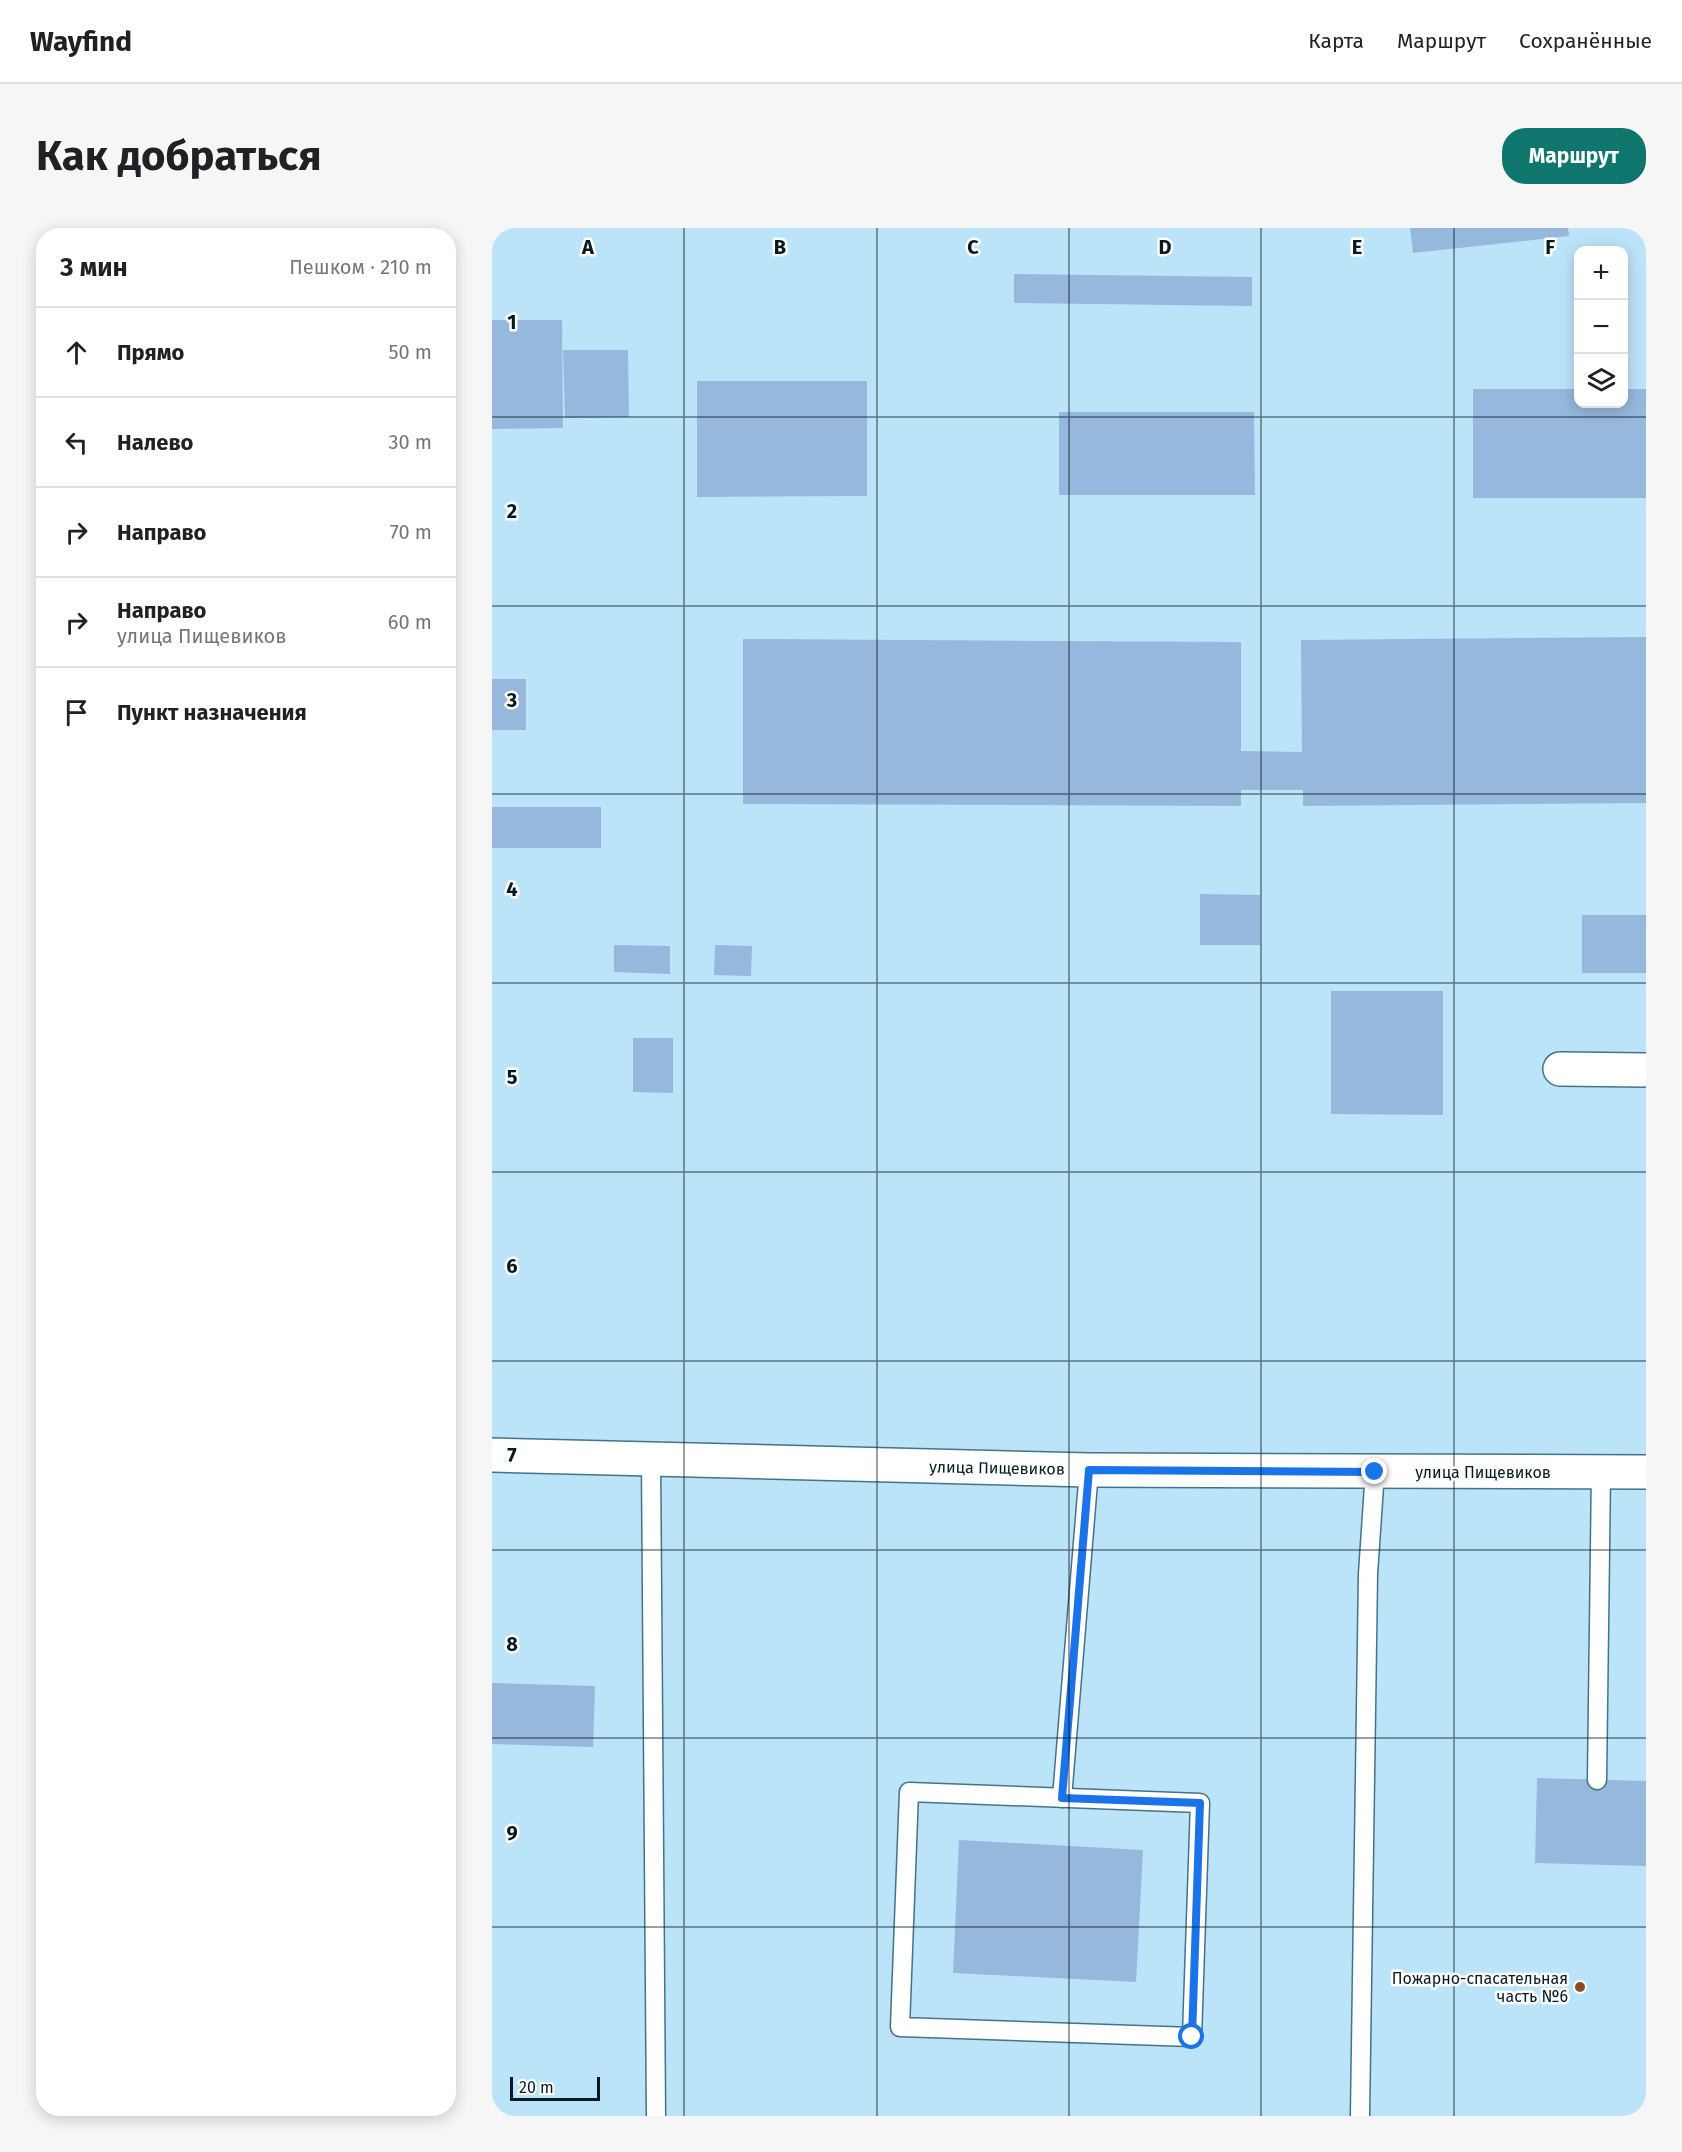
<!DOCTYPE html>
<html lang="ru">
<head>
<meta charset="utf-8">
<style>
  body { margin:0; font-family:"Fira Sans",sans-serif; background:#f6f6f6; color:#202124 }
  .controls { position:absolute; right:18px; top:18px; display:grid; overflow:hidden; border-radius:12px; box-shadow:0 3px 15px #0003 }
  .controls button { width:54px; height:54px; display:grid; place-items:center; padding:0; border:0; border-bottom:2px solid #e0e0e0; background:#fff; color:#202124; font:30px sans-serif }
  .scale { position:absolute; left:18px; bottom:15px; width:90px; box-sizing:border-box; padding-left:6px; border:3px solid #051922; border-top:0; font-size:16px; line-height:21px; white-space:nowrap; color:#051922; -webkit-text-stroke:4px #fefefe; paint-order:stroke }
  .stop { position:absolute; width:18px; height:18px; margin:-14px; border:4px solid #1a73e8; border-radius:50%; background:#fff }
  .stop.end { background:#1a73e8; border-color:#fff; box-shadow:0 2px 6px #0008 }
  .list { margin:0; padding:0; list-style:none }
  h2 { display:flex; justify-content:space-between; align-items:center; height:78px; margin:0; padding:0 24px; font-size:26px }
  h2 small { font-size:20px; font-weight:400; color:#757577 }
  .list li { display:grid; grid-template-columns:39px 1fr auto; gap:18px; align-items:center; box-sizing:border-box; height:90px; padding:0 24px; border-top:2px solid #e0e0e0 }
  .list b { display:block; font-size:22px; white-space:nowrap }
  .list p { margin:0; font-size:20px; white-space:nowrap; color:#757577 }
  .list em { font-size:20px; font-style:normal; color:#757577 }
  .icon { flex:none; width:33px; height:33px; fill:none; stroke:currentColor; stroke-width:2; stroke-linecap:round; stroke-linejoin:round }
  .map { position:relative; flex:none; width:1154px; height:1888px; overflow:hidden; border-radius:24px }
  header { display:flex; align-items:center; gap:36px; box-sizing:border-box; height:84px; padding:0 30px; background:#fff; border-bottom:2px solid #e0e0e0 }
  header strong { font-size:28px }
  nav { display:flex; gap:33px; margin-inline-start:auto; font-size:21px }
  .intro { display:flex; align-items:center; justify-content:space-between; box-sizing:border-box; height:144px; padding:0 36px }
  h1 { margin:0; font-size:42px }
  .button { padding:15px 27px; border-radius:24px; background:#0f766e; color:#fff; font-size:21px; font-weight:700 }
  main { display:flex; gap:36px; padding:0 36px }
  aside { flex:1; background:#fff; border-radius:24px; box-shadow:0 3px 15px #0003 }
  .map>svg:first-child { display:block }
  .building { fill:#96b8dc }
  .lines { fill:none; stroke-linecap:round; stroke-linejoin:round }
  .service-casing { stroke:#43738b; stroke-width:21 }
  .minor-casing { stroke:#43738b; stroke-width:36 }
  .service { stroke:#fff; stroke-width:18 }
  .minor { stroke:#fff; stroke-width:33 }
  .route { stroke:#1a73e8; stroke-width:8 }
  .grid { fill:none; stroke:#051922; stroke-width:1.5; stroke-opacity:0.55 }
  .poi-dot { fill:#8e4a1e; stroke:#fefefe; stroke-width:2 }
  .labels { text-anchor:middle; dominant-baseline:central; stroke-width:5; stroke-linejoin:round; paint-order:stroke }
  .street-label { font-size:16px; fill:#051922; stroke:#fefefe }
  .poi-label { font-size:16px; fill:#051922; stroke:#fefefe; text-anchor:end }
  .grid-label { font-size:20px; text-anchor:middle; font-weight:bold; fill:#051922; stroke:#fefefe; stroke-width:5; stroke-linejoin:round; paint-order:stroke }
</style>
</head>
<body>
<header>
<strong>Wayfind</strong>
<nav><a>Карта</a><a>Маршрут</a><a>Сохранённые</a></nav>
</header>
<div class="intro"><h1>Как добраться</h1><a class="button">Маршрут</a></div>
<main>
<aside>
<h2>3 мин<small>Пешком · 210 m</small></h2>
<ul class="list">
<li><svg class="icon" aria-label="ahead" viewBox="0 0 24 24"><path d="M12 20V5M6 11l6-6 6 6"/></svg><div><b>Прямо</b></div><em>50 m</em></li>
<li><svg class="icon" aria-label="left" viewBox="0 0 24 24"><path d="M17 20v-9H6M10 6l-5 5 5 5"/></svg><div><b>Налево</b></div><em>30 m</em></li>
<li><svg class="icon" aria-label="right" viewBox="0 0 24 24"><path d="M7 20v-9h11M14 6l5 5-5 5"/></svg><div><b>Направо</b></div><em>70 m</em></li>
<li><svg class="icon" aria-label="right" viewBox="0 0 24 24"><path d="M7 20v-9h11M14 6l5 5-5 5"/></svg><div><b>Направо</b><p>улица Пищевиков</p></div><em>60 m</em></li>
<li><svg class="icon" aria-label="arrive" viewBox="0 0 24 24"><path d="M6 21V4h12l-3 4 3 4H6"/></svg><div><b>Пункт назначения</b></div></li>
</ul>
</aside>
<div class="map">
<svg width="1154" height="1888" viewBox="0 0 1154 1888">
  <rect width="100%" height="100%" fill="#bce4f9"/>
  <g class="building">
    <polygon points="918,0 1076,0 1077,8 921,25"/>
    <polygon points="522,46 760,49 760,78 522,75"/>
    <polygon points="0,92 70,92 71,200 0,201"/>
    <polygon points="71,122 136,122 137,189 73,190"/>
    <polygon points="205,153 375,153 375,268 205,269"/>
    <polygon points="981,161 1086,161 1086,176 1132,176 1132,161 1154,161 1154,270 981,270"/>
    <polygon points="567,184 762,184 763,267 567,267"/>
    <polygon points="1154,409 1154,575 811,578 811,562 749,562 749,578 251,576 251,411 749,414 749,523 810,524 809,412"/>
    <rect x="0" y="451" width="34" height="51"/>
    <rect x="0" y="579" width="109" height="41"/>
    <polygon points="708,666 768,667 768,717 708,717"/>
    <rect x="1090" y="687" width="64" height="58"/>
    <polygon points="122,717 178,718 178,746 122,744"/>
    <polygon points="223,717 260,718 259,748 222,747"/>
    <polygon points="839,763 951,763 951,887 839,886"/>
    <polygon points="141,810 181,810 181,865 141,864"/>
    <polygon points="0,1455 103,1458 101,1519 0,1516"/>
    <polygon points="1045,1550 1154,1553 1154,1638 1043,1635"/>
    <polygon points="467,1612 651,1622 644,1754 461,1745"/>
  </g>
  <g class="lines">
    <defs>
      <g id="service">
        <polyline points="159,1231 164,1888"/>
        <polyline points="1105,1552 1109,1244"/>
        <polygon points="417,1564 708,1575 700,1809 408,1799"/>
        <polyline points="570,1570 597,1242"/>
        <polyline points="868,1888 876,1346 883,1243"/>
      </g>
      <g id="minor">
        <polyline points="1068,841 1154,842"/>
        <polyline points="0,1227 597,1242 1154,1244"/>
      </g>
    </defs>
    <use href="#service" class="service-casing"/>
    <use href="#minor" class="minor-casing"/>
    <use href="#service" class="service"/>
    <use href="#minor" class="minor"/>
  </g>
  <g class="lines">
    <polyline class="route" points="700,1809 708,1575 570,1570 597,1242 883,1244"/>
  </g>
  <path class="grid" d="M192 0V1888M385 0V1888M577 0V1888M769 0V1888M962 0V1888M0 189H1154M0 378H1154M0 566H1154M0 755H1154M0 944H1154M0 1133H1154M0 1322H1154M0 1510H1154M0 1699H1154"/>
  <circle class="poi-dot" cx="1088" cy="1759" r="6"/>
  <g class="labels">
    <g class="street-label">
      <text transform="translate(505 1240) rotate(1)">улица Пищевиков</text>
      <text x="991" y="1244">улица Пищевиков</text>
    </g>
    <g class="poi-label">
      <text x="1076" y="1750">Пожарно-спасательная<tspan x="1076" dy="18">часть №6</tspan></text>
    </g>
  </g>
  <g class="grid-label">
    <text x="96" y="26">A</text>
    <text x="288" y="26">B</text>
    <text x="481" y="26">C</text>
    <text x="673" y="26">D</text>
    <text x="865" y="26">E</text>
    <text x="1058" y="26">F</text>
    <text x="20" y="101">1</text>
    <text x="20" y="290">2</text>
    <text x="20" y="479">3</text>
    <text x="20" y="668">4</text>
    <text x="20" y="856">5</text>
    <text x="20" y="1045">6</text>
    <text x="20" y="1234">7</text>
    <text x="20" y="1423">8</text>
    <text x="20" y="1612">9</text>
  </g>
</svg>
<div class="controls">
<button>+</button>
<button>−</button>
<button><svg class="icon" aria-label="layers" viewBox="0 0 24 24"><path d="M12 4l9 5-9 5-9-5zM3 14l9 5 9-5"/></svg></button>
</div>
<div class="scale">20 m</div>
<div class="stop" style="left:700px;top:1809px"></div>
<div class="stop end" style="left:883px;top:1244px"></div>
</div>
</main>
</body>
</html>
